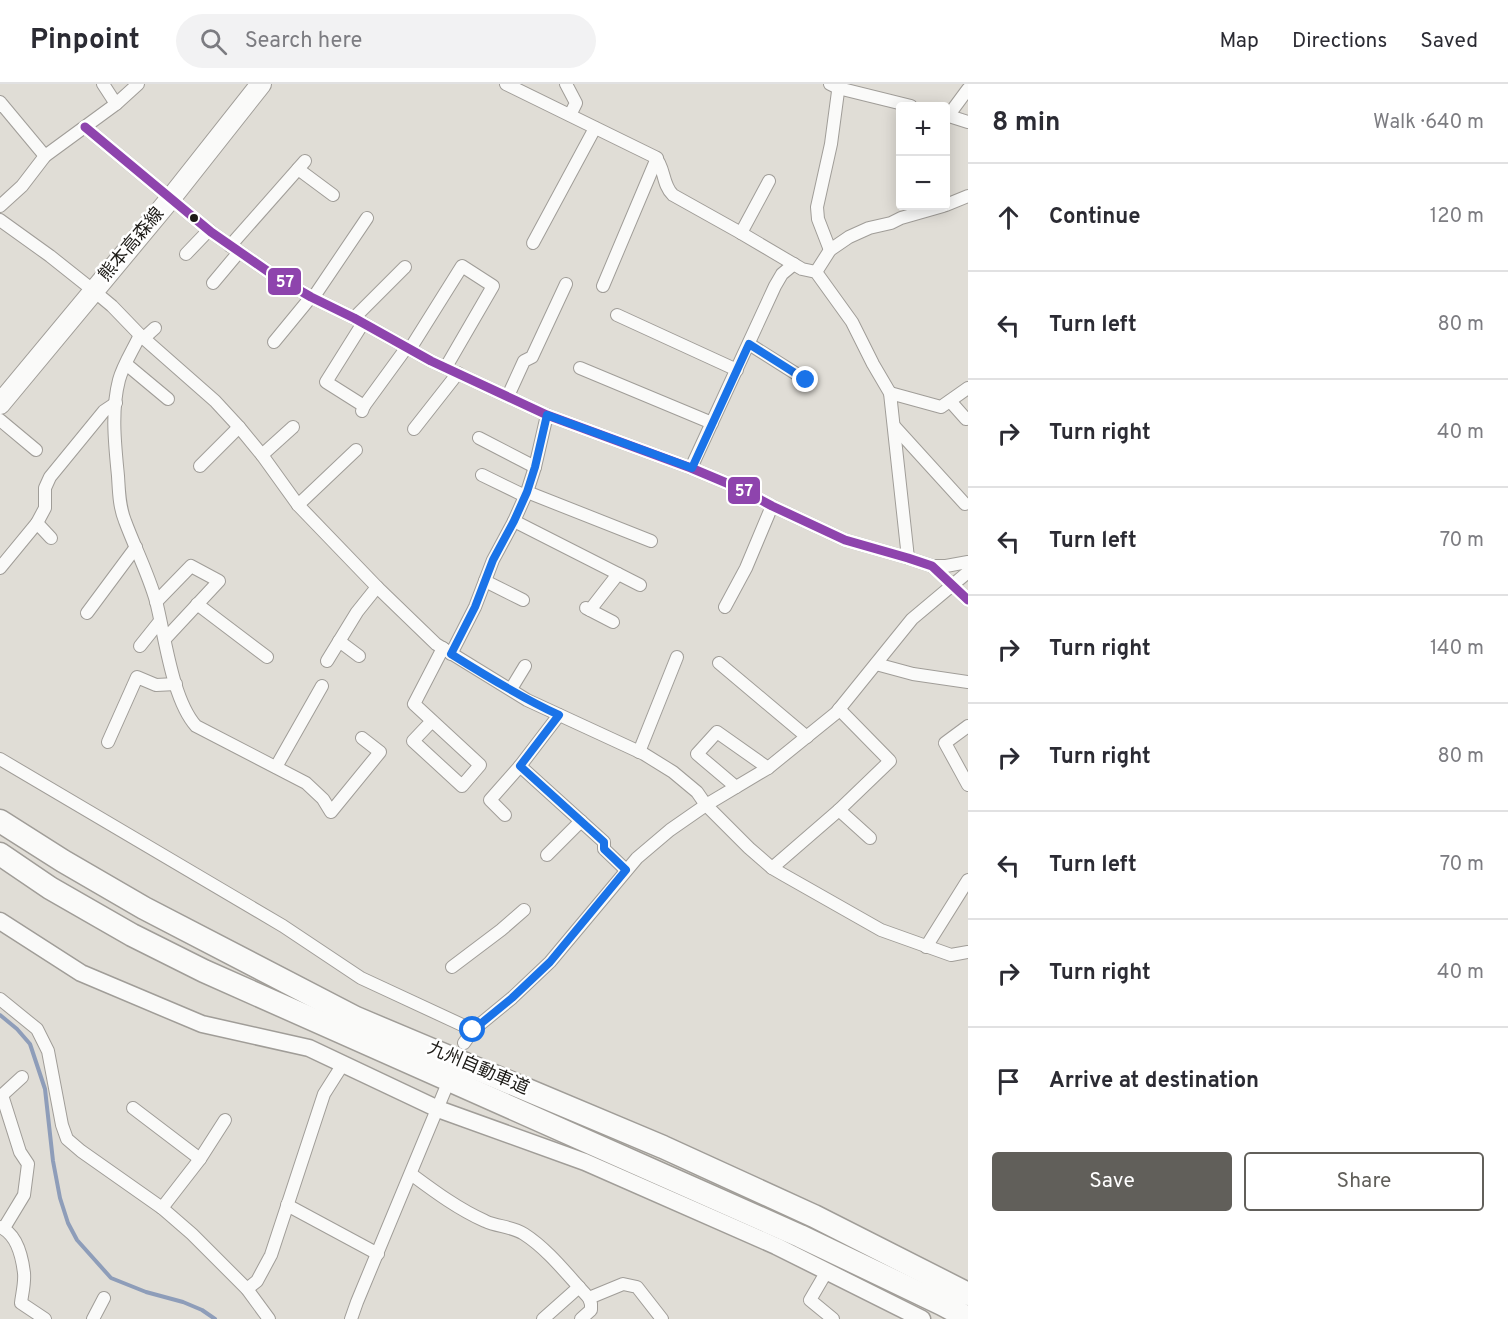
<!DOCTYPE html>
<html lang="en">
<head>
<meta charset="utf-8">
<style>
  body { margin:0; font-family:Overpass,"Noto Sans JP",sans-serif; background:#f2f2f3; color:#2b2b33 }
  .controls { position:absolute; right:18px; top:18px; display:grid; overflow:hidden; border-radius:6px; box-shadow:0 3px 15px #0003 }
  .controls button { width:54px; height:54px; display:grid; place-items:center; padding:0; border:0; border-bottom:2px solid #e1e1e2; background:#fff; color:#2b2b33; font:30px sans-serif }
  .stop { position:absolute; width:18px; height:18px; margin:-14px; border:4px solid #1a73e8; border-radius:50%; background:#fff }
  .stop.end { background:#1a73e8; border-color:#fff; box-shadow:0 2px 6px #0008 }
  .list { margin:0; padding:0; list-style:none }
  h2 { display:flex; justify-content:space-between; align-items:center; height:78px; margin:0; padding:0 24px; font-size:26px }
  h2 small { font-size:20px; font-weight:400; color:#7c7c81 }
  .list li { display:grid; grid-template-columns:39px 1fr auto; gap:18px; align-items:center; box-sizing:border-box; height:108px; padding:0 24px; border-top:2px solid #e1e1e2 }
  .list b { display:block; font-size:22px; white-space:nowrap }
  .list em { font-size:20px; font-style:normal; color:#7c7c81 }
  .actions { display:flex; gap:12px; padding:18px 24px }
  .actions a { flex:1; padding:14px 0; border:2px solid #615f5a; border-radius:6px; text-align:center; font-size:21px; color:#615f5a }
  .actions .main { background:#615f5a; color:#fff }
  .icon { flex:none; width:33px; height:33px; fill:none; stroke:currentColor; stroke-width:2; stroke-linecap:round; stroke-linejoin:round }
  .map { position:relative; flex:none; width:968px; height:1235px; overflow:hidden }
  header { display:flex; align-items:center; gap:36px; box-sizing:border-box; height:84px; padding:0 30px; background:#fff; border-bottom:2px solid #e1e1e2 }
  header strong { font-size:28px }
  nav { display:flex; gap:33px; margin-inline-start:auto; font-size:21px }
  .search { width:420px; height:54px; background:#f2f2f3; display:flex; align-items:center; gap:15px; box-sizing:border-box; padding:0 21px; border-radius:33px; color:#7c7c81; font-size:22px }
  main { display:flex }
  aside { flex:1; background:#fff }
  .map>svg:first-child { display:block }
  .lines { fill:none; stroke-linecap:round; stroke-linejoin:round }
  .stream { stroke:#8e9db9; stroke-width:4 }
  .street-casing { stroke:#a09d98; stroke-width:14 }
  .secondary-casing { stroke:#a09d98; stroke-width:19 }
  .primary-casing { stroke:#a09d98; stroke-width:22 }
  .highway-casing { stroke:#a09d98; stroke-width:25 }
  .street { stroke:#fafaf9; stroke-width:12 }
  .secondary { stroke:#fafaf9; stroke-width:16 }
  .primary { stroke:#fafaf9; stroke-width:20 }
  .highway { stroke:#fafaf9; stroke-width:22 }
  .bus-1-casing { stroke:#fff; stroke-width:14 }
  .bus-1 { stroke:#8e44ad; stroke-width:9 }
  .route { stroke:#1a73e8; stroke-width:8 }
  .bus-dot { fill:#1d1b17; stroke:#fff; stroke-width:2 }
  .labels { text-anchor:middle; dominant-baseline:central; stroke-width:5; stroke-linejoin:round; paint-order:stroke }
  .street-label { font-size:18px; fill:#1d1b17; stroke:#fff }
  .line-badge { stroke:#fff; stroke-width:2 }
  .badge-label { font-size:16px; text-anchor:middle; font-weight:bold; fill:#fff }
</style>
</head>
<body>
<header>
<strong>Pinpoint</strong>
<div class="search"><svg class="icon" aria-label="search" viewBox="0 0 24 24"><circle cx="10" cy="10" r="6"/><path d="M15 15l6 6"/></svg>Search here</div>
<nav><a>Map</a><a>Directions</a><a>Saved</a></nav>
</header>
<main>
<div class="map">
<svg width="968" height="1235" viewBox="0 0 968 1235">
  <rect width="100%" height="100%" fill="#e0ddd6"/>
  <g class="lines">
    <polyline class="stream" points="0,931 17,945 30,960 45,1005 53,1077 60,1114 68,1139 77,1156 111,1194 146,1208 183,1218 202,1226 215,1235"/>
    <defs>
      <g id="street">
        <polyline points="103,0 116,20"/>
        <path d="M506 0 655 73C665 83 662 101 673 111L741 149 802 185 816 188 852 238 873 280 890 309 908 474"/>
        <polyline points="566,0 576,19 570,31"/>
        <polyline points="830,0 838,4 911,22"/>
        <polyline points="0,18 45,72"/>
        <polyline points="946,31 968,38"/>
        <polyline points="948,32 968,5"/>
        <polyline points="85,43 211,148 273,191 311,213 354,234 431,277 547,331 691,384 741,405 772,422 845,456 908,474 932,482 968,516"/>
        <polyline points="298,85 333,111"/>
        <polyline points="946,121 968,112"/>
        <polyline points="0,122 22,102 45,72 116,20 138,0"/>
        <polyline points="0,136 50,172 94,207 112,222 140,251 215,317 239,343 262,371 298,421 377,503 436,560 527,616 644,670 673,688 697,708 706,721 749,764 772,784 784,791 881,846 951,871 968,868"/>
        <polyline points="741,149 769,97"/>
        <polyline points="533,159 595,44"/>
        <polyline points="230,162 305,77"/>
        <polyline points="830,166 818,135 817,123 831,60 839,0"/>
        <polyline points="186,170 209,146"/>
        <polyline points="816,188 830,166 849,153 869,144 891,139 901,134 943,122"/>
        <polyline points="213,199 239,168"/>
        <polyline points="603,202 657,74"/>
        <polyline points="313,214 367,134"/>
        <polyline points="617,231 737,286"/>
        <polyline points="354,234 405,183"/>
        <path d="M140 251C133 266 123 281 119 296 111 327 115 361 118 392 119 407 119 422 125 437 135 464 148 489 156 517 165 552 172 615 196 642L306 699 323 715 331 728 380 668 362 654"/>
        <polyline points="144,254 155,244"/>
        <polyline points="274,258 311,213"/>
        <polyline points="749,260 806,296"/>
        <polyline points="410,265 462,182 493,202 446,283"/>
        <polyline points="126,280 168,315"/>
        <polyline points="580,284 712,339"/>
        <polyline points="890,309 941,323 968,304"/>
        <polyline points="508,312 524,277 532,273 566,200"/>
        <polyline points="950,317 966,335"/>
        <polyline points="364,322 407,263"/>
        <polyline points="362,327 364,322 326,298 363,239"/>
        <polyline points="0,336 36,366"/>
        <polyline points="894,342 965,420"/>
        <polyline points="414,345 458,289"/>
        <polyline points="479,354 535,383"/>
        <polyline points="262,371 293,343"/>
        <polyline points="200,382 239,343"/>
        <polyline points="691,384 775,202 782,190 794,180"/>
        <polyline points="482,391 525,412"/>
        <polyline points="527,408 651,457"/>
        <polyline points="298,421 356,366"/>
        <polyline points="514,437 640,501"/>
        <polyline points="37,439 45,424 45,404 50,393 104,327 116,319"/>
        <polyline points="932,482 946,482 968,478"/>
        <polyline points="0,484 37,439 51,454"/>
        <polyline points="485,497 523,516"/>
        <polyline points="156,518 191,482 219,497 165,555"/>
        <polyline points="197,520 267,573"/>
        <polyline points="725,523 746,484 772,422"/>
        <polyline points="586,524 613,538"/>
        <polyline points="590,526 618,490"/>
        <polyline points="87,529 136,463"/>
        <polyline points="339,557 359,572"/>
        <polyline points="140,562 160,537"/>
        <polyline points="451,570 475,523 493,476 514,437 527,408 535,383 547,331"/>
        <polyline points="327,577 357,528 377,503"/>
        <polyline points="719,579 807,653"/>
        <polyline points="876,580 913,590 968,598"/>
        <polyline points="511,605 525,582"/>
        <polyline points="432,637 413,657 462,702 480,681 414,620 443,564"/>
        <polyline points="968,642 945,659 968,701"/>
        <polyline points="108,658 137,593 156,601 176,600"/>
        <polyline points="639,668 677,573"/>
        <polyline points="0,675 283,842 361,894 473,946"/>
        <polyline points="520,682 559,631"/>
        <polyline points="276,683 322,602"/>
        <polyline points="736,703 697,670 717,648 768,684"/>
        <polyline points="839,726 870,754"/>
        <polyline points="505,731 490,716 520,682 604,758 604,765 626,786"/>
        <polyline points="547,771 581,737"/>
        <polyline points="772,784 839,726 890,677 839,625"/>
        <polyline points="926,863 968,796"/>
        <polyline points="452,883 501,846 524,826"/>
        <polyline points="0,915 37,945 48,967 62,1041 67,1055 81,1067 162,1124 192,1150 247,1205 269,1235"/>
        <polyline points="464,959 473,946 512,914 550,878 637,774 670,746 706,721 768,684 836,629 912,535 968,488"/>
        <polyline points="2,1011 20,1068 28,1080 24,1111 4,1144"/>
        <polyline points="0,1013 22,993"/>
        <polyline points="133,1024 200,1075"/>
        <path d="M411 1090C434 1107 458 1125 485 1137 497 1143 512 1142 524 1150 549 1166 569 1193 589 1214L623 1200 637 1203 662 1235"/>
        <polyline points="287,1121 378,1170"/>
        <polyline points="162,1124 200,1075 225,1036"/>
        <path d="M0 1143C17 1150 22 1172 24 1189 25 1199 22 1210 21 1219L45 1235"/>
        <polyline points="827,1187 810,1216 833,1235"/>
        <polyline points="247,1205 257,1197 271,1171 324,1010 343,980"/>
        <polyline points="93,1235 104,1214"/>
        <polyline points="351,1235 357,1218 445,1006"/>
        <polyline points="543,1235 579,1203"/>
        <polyline points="581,1235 591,1226 591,1220 589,1214"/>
      </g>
      <polyline id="secondary" points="0,837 81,889 202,940 309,964 438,1025 585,1078 776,1162 922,1235"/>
      <polyline id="primary" points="0,320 171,114 261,0"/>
      <g id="highway">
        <polyline points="0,737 63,777 144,824 356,934 663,1063 814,1132 968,1210"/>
        <polyline points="0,770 50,804 132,851 204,887 800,1152 942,1220 968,1234"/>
      </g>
    </defs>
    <use href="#street" class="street-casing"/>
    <use href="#secondary" class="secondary-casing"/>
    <use href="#primary" class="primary-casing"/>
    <use href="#highway" class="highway-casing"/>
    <use href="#street" class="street"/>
    <use href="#secondary" class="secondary"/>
    <use href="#primary" class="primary"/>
    <use href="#highway" class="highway"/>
    <defs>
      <polyline id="bus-1" points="85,43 211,148 273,191 311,213 354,234 431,277 547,331 691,384 741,405 772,422 845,456 908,474 932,482 968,516"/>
    </defs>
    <use href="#bus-1" class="bus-1-casing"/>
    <use href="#bus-1" class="bus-1"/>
  </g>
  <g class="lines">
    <path class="route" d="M473 946 512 914 550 878 626 786 604 765V758L520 682 559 631C522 614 486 592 451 570L475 523 493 476 514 437 527 408 535 383 547 331 692 384 749 260 806 296"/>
  </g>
  <circle class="bus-dot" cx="194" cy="134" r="5"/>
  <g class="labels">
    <g class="street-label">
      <text transform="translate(132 161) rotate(-50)">熊本高森線</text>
      <text transform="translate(478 985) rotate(23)">九州自動車道</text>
    </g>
  </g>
  <g class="line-badge">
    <rect x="267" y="183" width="35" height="29" rx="6" fill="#8e44ad"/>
    <rect x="727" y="392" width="34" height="29" rx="6" fill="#8e44ad"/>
  </g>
  <g class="badge-label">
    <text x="285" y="203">57</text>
    <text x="744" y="412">57</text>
  </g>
</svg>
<div class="controls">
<button>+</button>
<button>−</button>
</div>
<div class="stop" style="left:473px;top:946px"></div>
<div class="stop end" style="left:806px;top:296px"></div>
</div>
<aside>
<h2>8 min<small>Walk · 640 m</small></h2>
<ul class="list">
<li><svg class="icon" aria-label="ahead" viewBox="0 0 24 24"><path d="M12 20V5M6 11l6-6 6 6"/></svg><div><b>Continue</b></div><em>120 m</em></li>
<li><svg class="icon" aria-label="left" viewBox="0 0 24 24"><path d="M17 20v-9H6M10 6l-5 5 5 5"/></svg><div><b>Turn left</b></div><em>80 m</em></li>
<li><svg class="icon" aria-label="right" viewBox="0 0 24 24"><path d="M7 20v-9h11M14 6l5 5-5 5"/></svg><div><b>Turn right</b></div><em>40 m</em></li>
<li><svg class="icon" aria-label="left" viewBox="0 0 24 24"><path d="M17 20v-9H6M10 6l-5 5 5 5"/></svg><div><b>Turn left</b></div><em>70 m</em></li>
<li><svg class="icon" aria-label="right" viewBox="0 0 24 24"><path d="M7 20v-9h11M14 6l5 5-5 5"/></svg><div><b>Turn right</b></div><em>140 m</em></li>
<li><svg class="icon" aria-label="right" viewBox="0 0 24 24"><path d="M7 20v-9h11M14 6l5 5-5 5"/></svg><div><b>Turn right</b></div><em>80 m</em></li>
<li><svg class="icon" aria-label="left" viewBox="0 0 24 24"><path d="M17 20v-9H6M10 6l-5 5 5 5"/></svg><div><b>Turn left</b></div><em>70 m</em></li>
<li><svg class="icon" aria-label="right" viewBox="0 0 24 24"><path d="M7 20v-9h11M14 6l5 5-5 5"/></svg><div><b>Turn right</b></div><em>40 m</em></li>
<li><svg class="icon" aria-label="arrive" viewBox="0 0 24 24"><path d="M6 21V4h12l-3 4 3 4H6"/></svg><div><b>Arrive at destination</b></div></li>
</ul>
<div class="actions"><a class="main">Save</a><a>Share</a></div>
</aside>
</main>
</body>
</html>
